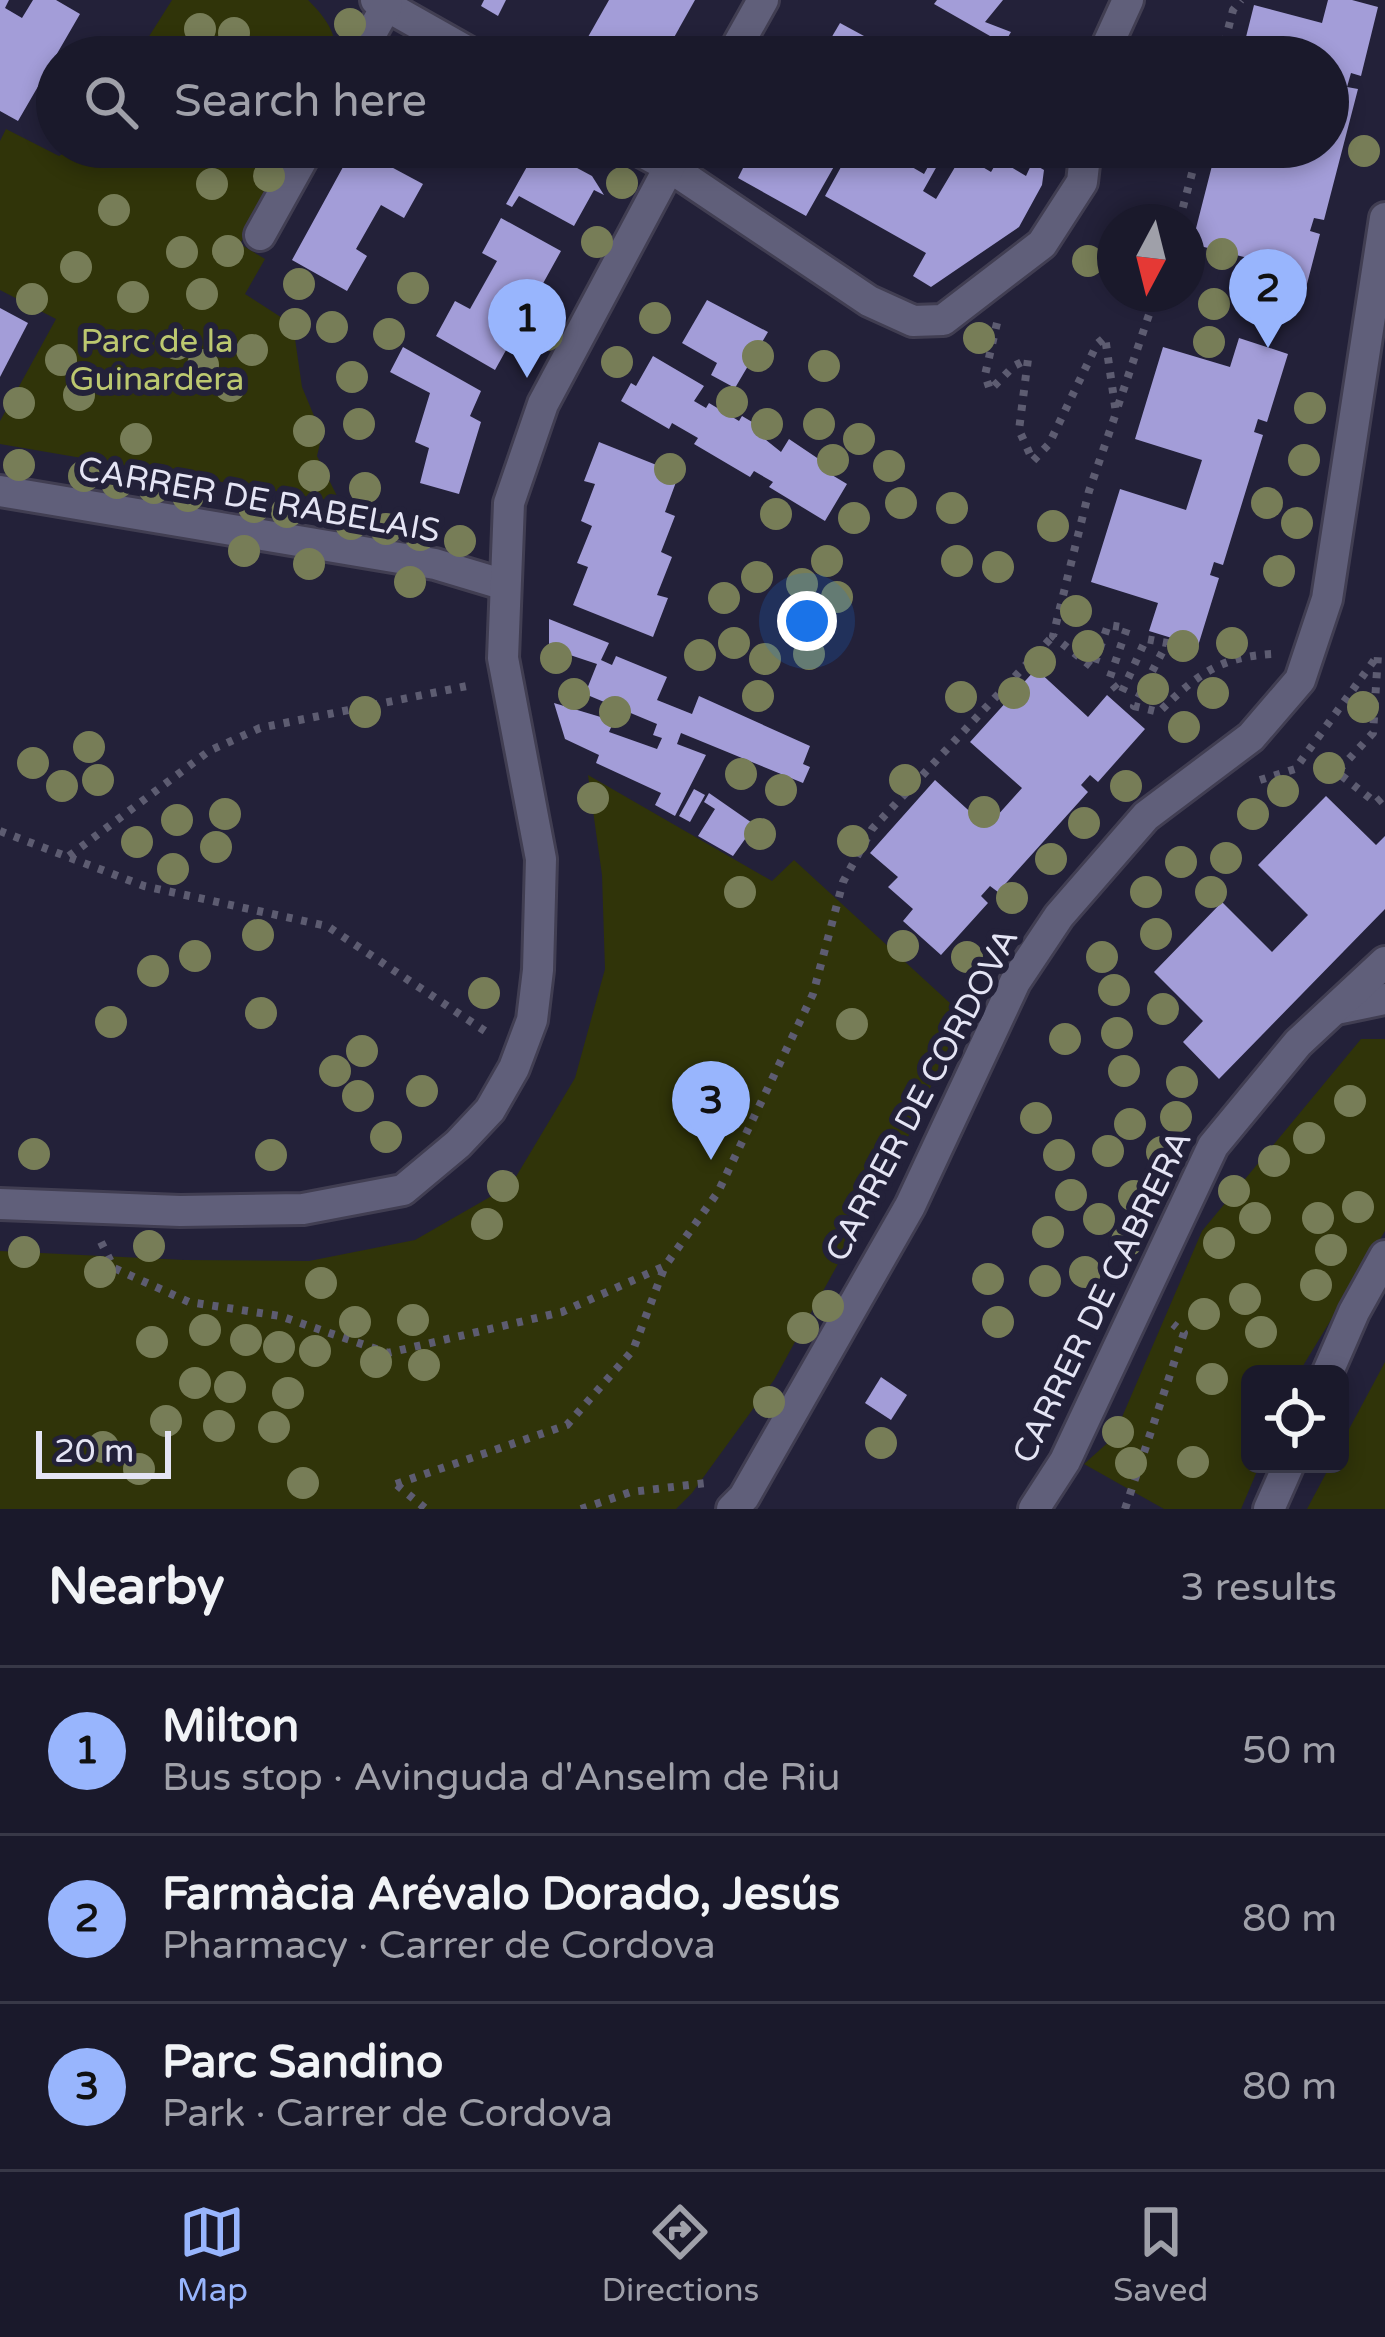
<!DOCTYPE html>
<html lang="en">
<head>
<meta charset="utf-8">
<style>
  body { margin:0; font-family:"Varela Round",sans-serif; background:#272637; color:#f1f3f6 }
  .controls { position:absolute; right:36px; bottom:36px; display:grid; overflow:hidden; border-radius:18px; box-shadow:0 6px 18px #0003 }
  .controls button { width:108px; height:108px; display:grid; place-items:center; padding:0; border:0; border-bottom:3px solid #383847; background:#1a192b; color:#f1f3f6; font:60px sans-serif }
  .compass { position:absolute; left:1097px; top:204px; width:108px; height:108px; border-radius:50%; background:#1a192b; box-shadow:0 6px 18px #0003; rotate:187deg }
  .scale { position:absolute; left:36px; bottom:30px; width:135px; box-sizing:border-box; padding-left:12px; border:6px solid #e4e4f4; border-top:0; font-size:33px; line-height:42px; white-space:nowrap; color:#e4e4f4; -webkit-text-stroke:9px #232139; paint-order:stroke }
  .you { position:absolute; left:807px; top:621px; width:42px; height:42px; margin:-30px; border:9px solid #fff; border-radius:50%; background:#1a73e8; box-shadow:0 0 0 18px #1a73e833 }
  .badge { display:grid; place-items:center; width:78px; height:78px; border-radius:50%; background:#98b5fd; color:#111; font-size:39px; font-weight:700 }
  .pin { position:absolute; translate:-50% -99px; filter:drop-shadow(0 3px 6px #0008) }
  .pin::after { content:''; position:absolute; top:63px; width:42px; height:36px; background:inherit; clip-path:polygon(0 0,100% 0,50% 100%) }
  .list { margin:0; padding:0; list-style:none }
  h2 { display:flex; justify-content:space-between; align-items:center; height:156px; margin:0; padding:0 48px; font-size:51px }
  h2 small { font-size:39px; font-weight:400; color:#9fa0a9 }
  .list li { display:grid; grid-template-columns:78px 1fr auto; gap:36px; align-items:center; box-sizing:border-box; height:168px; padding:0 48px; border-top:3px solid #383847 }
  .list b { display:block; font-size:45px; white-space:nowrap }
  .list p { margin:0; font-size:39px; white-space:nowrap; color:#9fa0a9 }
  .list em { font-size:39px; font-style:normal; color:#9fa0a9 }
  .icon { flex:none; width:66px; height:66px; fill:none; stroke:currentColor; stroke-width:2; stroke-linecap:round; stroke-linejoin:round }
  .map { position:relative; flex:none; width:1385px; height:1509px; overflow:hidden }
  .search { position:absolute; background:#1a192b; box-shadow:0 6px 18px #0003; left:36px; right:36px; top:36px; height:132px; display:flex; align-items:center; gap:30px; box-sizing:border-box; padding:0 42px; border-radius:66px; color:#9fa0a9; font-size:45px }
  .sheet { height:660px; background:#1a192b }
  nav { display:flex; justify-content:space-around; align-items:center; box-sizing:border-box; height:168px; border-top:3px solid #383847; background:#1a192b; font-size:33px; color:#9fa0a9 }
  nav a { display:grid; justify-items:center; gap:6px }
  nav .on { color:#98b5fd }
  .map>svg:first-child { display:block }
  .green { fill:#303409 }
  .building { fill:#a39dd8; fill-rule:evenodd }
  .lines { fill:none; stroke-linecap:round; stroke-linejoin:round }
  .minor-casing { stroke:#413e52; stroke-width:36 }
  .path { stroke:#5d5c71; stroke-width:8; stroke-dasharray:6 9; stroke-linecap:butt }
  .minor { stroke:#605f7a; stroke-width:30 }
  .tree { fill:#777d57 }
  .labels { text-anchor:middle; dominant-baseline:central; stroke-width:12; stroke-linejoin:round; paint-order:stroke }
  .park-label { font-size:33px; fill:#bcc86f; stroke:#232139 }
  .street-label { font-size:33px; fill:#e4e4f4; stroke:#232139 }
</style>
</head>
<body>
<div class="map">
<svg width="1385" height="1509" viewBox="0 0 1385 1509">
  <rect width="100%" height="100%" fill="#232139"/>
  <g class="green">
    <path d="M172 0H308C324 16 338 33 335 57H136Z"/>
    <polygon points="6,129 59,156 74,147 296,147 240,244 265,259 245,294 293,325 302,387 322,435 317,456 340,502 0,444 0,421 56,319 0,290 0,141"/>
    <polygon points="588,775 772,881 794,860 963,1015 909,1135 774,1380 692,1493 676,1509 0,1509 0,1251 184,1260 309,1261 415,1240 511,1185 575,1078 605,969 602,875"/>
    <polygon points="1361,1039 1385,1039 1385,1231 1298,1374 1250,1374 1250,1464 1260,1464 1241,1509 1164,1509 1084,1464 1113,1438 1202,1231"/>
    <polygon points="1385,1362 1385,1509 1307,1509 1331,1464 1340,1464 1340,1446"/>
  </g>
  <g class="building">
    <polygon points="0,0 9,0 5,8 22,18 33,0 56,0 80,14 18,121 0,111"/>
    <polygon points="484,0 506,0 498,16 481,6"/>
    <polygon points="609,0 695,0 663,57 623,57 588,37"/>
    <polygon points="937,0 1003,0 985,22 1011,32 1004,44 934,4"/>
    <polygon points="1328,0 1352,0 1378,7 1361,76 1351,73 1347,87 1358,89 1324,220 1314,218 1310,231 1320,234 1302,303 1252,290 1260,261 1192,244 1216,150 1284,167 1290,147 1328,147 1328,57 1241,57 1254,5 1322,23"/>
    <polygon points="840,23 864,36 901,57 820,57"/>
    <polygon points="354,147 423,184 404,218 381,205 356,249 367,256 347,291 292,260"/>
    <polygon points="538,147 592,176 604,195 594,190 574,226 519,196 512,207 506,204"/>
    <polygon points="734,147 819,147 814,155 823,160 830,147 845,147 806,216 738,178 746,162 730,154"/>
    <path d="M852 147H868L886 157 888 153 924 174 930 163 937 166 923 191 936 199 958 162 937 149 931 160 914 150 916 147H1023L1011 167 1026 176 1032 163 1044 170 1042 185 1019 227 931 287 913 276 926 253 825 196ZM983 151 998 160 991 172 976 163Z"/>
    <polygon points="501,218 561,251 495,370 436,336 455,301 470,309 497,261 482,253"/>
    <polygon points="707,300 768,332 735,388 711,375 717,363 682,343"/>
    <polygon points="0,308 28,323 0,377"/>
    <polygon points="1239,338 1288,354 1267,422 1258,419 1254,432 1263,435 1223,565 1214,562 1210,575 1219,578 1198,646 1149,631 1158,603 1091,582 1120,489 1186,510 1202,460 1135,439 1163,347 1230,367"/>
    <polygon points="403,347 481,391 470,416 481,422 459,494 420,483 429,448 415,442 430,393 390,372"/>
    <polygon points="653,356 704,386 694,401 706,408 709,403 739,421 742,416 759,426 756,432 781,452 789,439 835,470 832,475 847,484 825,521 769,487 773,482 754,471 750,477 694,444 698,438 672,423 669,429 621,401 631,383 636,386"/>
    <polygon points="599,442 679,474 665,512 675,516 661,552 672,557 657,595 668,598 653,637 573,605 588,567 577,563 592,526 581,521 595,484 584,481"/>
    <polygon points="549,619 609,643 601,660 612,665 616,656 667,677 657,700 692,714 699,696 810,746 803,764 810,767 803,783 681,733 677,744 706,755 675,816 655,805 661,793 596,763 599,755 565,739 554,703 614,721 609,732 657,749 662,738 653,735 657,724 585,694 597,664 549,648"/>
    <polygon points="1036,669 1088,717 1107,695 1145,729 1098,782 1090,775 1081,785 1088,792 998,892 990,886 981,896 988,903 941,955 903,921 913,909 888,887 898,877 870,853 935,780 987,827 1022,788 970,742"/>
    <polygon points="694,789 705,795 690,822 679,816"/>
    <polygon points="709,793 755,825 733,856 698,836 715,809 704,802"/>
    <polygon points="1326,796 1376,845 1385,836 1385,909 1219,1079 1183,1042 1203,1021 1154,972 1222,902 1272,952 1308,915 1258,865"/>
    <polygon points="881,1377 907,1395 891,1420 865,1403"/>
  </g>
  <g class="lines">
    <defs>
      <g id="minor">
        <polyline points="376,0 477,57"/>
        <polyline points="358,57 387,5"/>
        <polyline points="731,57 763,0"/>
        <polyline points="1102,57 1128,0"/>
        <polyline points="633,147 668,166 869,301 913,321 943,320 1042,244 1082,182 1086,147"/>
        <polyline points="260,235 309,147"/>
        <polyline points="0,491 435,564 505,585"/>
        <polyline points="1336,1009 1385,999"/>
        <polyline points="0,1204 180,1211 303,1209 403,1190 458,1144 490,1110 514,1068 532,1020 538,970 541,859 503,658 509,503 543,404 680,147"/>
        <polyline points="1327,1374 1354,1312 1385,1256"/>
        <polyline points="732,1509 744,1497 910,1206 1015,982 1059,916 1146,816 1251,737 1300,680 1327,599 1385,218"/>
        <polyline points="1034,1509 1065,1461 1213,1146 1298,1043 1385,962"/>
        <polyline points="1269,1509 1289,1464"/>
      </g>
    </defs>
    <use href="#minor" class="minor-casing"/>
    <g class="path">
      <polyline points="1221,57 1233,10 1241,0"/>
      <polyline points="1179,222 1199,147"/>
      <path d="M997 323 985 375 990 390 1014 366 1028 359 1019 430 1033 461 1049 444 1097 344 1105 337 1116 413 1089 491 1053 636 1093 668 1108 625 1127 628 1109 680 1121 694 1146 639 1167 643 1134 706 1159 712C1197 675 1219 657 1272 654"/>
      <polyline points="1118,406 1156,294"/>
      <polyline points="1260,780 1295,769 1378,655 1373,733 1337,772 1376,803 1385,795"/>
      <polyline points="0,831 144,886 327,926 491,1035"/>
      <polyline points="69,856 209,751 260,728 472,685"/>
      <polyline points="101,1242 114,1268 189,1302 280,1316 388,1353 562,1312 665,1266 718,1192 813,994 843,882 872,829 1053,636"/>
      <polyline points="396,1484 567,1425 633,1350 665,1266"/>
      <polyline points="397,1485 426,1509"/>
      <polyline points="581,1509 631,1492 706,1483"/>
      <polyline points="1125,1509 1184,1333 1173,1324"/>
    </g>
    <use href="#minor" class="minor"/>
  </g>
  <g class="tree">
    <circle cx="350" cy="24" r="16"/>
    <circle cx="200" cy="29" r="16"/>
    <circle cx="234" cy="33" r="16"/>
    <circle cx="1364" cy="151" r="16"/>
    <circle cx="269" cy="176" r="16"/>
    <circle cx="622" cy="183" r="16"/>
    <circle cx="212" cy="184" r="16"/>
    <circle cx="114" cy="210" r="16"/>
    <circle cx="597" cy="242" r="16"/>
    <circle cx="228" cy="251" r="16"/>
    <circle cx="182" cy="252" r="16"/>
    <circle cx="1222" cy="254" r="16"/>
    <circle cx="1088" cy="261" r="16"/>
    <circle cx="76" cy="267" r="16"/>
    <circle cx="299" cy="284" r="16"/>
    <circle cx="413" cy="288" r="16"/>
    <circle cx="202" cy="294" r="16"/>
    <circle cx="133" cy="297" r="16"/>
    <circle cx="32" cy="299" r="16"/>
    <circle cx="1214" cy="304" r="16"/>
    <circle cx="655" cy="318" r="16"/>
    <circle cx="295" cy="324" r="16"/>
    <circle cx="332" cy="327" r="16"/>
    <circle cx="389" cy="334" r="16"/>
    <circle cx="547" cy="335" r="16"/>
    <circle cx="979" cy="338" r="16"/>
    <circle cx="1209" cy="342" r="16"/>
    <circle cx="177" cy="344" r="16"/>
    <circle cx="252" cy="350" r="16"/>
    <circle cx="758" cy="356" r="16"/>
    <circle cx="61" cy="360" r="16"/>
    <circle cx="617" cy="362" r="16"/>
    <circle cx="203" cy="365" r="16"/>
    <circle cx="824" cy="366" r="16"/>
    <circle cx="352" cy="377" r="16"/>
    <circle cx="230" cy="386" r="16"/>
    <circle cx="79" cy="395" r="16"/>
    <circle cx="732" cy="402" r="16"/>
    <circle cx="19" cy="403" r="16"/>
    <circle cx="1310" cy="408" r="16"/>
    <circle cx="359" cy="424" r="16"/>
    <circle cx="767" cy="424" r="16"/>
    <circle cx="819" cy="424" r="16"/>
    <circle cx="309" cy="431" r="16"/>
    <circle cx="136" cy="439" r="16"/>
    <circle cx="859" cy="439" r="16"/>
    <circle cx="833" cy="460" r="16"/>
    <circle cx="1304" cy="460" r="16"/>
    <circle cx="19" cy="465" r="16"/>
    <circle cx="889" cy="466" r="16"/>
    <circle cx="670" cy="469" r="16"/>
    <circle cx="84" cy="476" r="16"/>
    <circle cx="314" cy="476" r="16"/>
    <circle cx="117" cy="483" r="16"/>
    <circle cx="154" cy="488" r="16"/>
    <circle cx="365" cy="488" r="16"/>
    <circle cx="188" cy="496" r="16"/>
    <circle cx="901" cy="503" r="16"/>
    <circle cx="1267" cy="503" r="16"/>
    <circle cx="254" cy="507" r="16"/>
    <circle cx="952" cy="508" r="16"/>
    <circle cx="287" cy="512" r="16"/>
    <circle cx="776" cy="514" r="16"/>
    <circle cx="854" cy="518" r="16"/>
    <circle cx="1297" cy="523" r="16"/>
    <circle cx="351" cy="524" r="16"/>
    <circle cx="1053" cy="526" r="16"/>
    <circle cx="386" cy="529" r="16"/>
    <circle cx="420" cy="535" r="16"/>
    <circle cx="460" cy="541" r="16"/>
    <circle cx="244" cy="551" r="16"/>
    <circle cx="827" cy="561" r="16"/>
    <circle cx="957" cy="561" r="16"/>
    <circle cx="309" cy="564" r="16"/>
    <circle cx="998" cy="567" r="16"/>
    <circle cx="1279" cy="571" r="16"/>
    <circle cx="757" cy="577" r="16"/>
    <circle cx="410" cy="582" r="16"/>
    <circle cx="802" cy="584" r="16"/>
    <circle cx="837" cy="597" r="16"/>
    <circle cx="724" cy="598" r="16"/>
    <circle cx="1076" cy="611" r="16"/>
    <circle cx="734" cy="643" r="16"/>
    <circle cx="1232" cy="643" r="16"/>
    <circle cx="1088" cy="646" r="16"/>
    <circle cx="1183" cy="646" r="16"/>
    <circle cx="809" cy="654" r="16"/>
    <circle cx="700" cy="655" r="16"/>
    <circle cx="556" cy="658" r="16"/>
    <circle cx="765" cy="659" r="16"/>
    <circle cx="1040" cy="662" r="16"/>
    <circle cx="1153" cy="689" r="16"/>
    <circle cx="1014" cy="693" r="16"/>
    <circle cx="1213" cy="693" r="16"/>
    <circle cx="574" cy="694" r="16"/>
    <circle cx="758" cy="696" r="16"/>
    <circle cx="961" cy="697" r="16"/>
    <circle cx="1363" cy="707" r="16"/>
    <circle cx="365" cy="712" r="16"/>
    <circle cx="615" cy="712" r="16"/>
    <circle cx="1184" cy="727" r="16"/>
    <circle cx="89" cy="747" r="16"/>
    <circle cx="33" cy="763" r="16"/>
    <circle cx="1329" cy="768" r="16"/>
    <circle cx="741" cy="774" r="16"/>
    <circle cx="98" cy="780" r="16"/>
    <circle cx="905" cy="780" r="16"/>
    <circle cx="62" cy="786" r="16"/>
    <circle cx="1126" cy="786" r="16"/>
    <circle cx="781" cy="790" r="16"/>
    <circle cx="1283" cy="791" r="16"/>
    <circle cx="593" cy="798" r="16"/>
    <circle cx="984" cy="812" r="16"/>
    <circle cx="225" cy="814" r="16"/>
    <circle cx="1253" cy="814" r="16"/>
    <circle cx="177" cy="820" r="16"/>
    <circle cx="1084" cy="823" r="16"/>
    <circle cx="760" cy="834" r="16"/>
    <circle cx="853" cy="841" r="16"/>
    <circle cx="137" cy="842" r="16"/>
    <circle cx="216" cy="847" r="16"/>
    <circle cx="1226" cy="858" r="16"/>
    <circle cx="1051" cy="859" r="16"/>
    <circle cx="1181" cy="862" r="16"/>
    <circle cx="173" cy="869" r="16"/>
    <circle cx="740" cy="892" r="16"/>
    <circle cx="1146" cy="892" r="16"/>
    <circle cx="1211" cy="892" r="16"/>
    <circle cx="1012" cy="898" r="16"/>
    <circle cx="1156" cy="934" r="16"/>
    <circle cx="258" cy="935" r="16"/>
    <circle cx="903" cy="946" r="16"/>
    <circle cx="195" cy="956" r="16"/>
    <circle cx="967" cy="957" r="16"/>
    <circle cx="1102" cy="957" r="16"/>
    <circle cx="153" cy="971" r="16"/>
    <circle cx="1114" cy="990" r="16"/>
    <circle cx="484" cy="993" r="16"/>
    <circle cx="1163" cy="1009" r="16"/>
    <circle cx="261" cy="1013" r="16"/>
    <circle cx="111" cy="1022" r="16"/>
    <circle cx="852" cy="1024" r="16"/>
    <circle cx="1117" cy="1033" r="16"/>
    <circle cx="1065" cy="1039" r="16"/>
    <circle cx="362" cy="1051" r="16"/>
    <circle cx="335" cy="1071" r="16"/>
    <circle cx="1124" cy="1071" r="16"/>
    <circle cx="1182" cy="1082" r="16"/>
    <circle cx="422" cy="1091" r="16"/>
    <circle cx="358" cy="1096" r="16"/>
    <circle cx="1350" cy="1101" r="16"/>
    <circle cx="1176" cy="1117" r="16"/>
    <circle cx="1036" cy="1118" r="16"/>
    <circle cx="1130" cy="1124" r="16"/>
    <circle cx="386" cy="1137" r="16"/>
    <circle cx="1309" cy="1138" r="16"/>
    <circle cx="1108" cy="1151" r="16"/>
    <circle cx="1162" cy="1152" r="16"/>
    <circle cx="34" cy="1154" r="16"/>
    <circle cx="271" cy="1155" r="16"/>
    <circle cx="1059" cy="1155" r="16"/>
    <circle cx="1274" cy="1161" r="16"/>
    <circle cx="503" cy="1186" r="16"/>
    <circle cx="1234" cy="1191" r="16"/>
    <circle cx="1071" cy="1195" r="16"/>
    <circle cx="1134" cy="1196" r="16"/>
    <circle cx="1358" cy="1207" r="16"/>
    <circle cx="1255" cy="1218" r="16"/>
    <circle cx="1318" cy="1218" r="16"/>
    <circle cx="1099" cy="1219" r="16"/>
    <circle cx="487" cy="1224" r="16"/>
    <circle cx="1048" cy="1232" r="16"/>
    <circle cx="1127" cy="1241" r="16"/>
    <circle cx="1219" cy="1243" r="16"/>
    <circle cx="149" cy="1246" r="16"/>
    <circle cx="1331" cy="1250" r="16"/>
    <circle cx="24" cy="1252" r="16"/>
    <circle cx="100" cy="1272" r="16"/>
    <circle cx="1085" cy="1272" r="16"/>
    <circle cx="988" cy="1279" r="16"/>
    <circle cx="1045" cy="1281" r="16"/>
    <circle cx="321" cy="1283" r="16"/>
    <circle cx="1316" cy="1285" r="16"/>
    <circle cx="1245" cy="1299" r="16"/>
    <circle cx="828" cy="1306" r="16"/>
    <circle cx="1204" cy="1314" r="16"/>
    <circle cx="413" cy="1320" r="16"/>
    <circle cx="355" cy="1322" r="16"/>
    <circle cx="998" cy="1322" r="16"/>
    <circle cx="803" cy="1328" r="16"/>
    <circle cx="205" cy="1330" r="16"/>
    <circle cx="1261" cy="1332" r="16"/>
    <circle cx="246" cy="1340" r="16"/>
    <circle cx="152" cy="1342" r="16"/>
    <circle cx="279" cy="1347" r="16"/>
    <circle cx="315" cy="1351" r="16"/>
    <circle cx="376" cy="1362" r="16"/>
    <circle cx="424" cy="1365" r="16"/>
    <circle cx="1212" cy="1379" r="16"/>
    <circle cx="195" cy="1383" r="16"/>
    <circle cx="230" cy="1387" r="16"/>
    <circle cx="288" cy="1393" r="16"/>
    <circle cx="769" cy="1402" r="16"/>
    <circle cx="166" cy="1421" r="16"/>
    <circle cx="219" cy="1426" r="16"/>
    <circle cx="274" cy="1427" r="16"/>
    <circle cx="1118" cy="1432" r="16"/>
    <circle cx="881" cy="1443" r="16"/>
    <circle cx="103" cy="1447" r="16"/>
    <circle cx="1193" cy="1462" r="16"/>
    <circle cx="1131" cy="1463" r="16"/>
    <circle cx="139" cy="1469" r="16"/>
    <circle cx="303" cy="1483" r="16"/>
  </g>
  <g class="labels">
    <g class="park-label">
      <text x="157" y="341">Parc de la<tspan x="157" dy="38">Guinardera</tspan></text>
    </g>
    <g class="street-label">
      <text transform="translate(259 500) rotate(10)">CARRER DE RABELAIS</text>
      <text transform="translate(922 1095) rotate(-62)">CARRER DE CORDOVA</text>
      <text transform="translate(1102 1297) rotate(-64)">CARRER DE CABRERA</text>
    </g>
  </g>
</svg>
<div class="controls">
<button><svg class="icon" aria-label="locate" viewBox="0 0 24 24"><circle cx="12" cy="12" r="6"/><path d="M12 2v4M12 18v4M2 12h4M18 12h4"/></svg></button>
</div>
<svg class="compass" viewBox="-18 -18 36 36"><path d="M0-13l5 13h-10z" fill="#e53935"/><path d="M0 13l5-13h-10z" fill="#9fa0a9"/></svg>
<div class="scale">20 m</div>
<div class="you"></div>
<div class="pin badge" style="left:527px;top:378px">1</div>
<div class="pin badge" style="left:1268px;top:348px">2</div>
<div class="pin badge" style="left:711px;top:1160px">3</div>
<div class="search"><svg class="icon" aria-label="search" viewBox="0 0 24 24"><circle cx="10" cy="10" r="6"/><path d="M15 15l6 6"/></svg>Search here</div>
</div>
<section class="sheet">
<h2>Nearby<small>3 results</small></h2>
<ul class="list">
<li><span class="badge">1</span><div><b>Milton</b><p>Bus stop · Avinguda d'Anselm de Riu</p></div><em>50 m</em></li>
<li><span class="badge">2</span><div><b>Farmàcia Arévalo Dorado, Jesús</b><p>Pharmacy · Carrer de Cordova</p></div><em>80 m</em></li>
<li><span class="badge">3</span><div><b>Parc Sandino</b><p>Park · Carrer de Cordova</p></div><em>80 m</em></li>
</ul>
</section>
<nav>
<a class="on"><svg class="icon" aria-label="map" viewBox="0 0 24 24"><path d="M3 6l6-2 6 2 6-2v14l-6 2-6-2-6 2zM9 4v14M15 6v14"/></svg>Map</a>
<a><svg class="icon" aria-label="directions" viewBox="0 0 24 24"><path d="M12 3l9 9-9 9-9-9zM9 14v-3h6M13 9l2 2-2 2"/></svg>Directions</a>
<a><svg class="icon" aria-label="saved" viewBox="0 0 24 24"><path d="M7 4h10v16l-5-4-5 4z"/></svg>Saved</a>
</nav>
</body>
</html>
